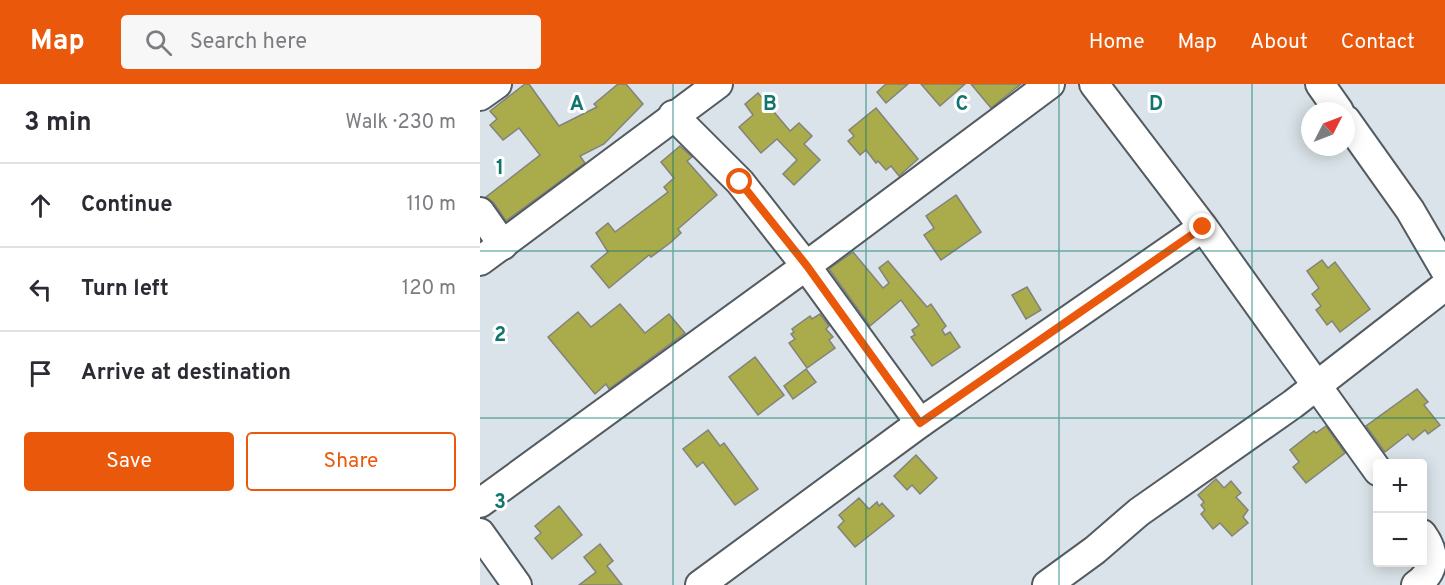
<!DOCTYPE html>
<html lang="en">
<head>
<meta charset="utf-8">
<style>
  body { margin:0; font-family:Overpass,sans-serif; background:#f7f7f7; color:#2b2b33 }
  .controls { position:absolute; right:18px; bottom:18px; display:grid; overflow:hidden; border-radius:6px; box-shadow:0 3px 15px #0003 }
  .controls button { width:54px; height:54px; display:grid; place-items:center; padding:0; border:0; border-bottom:2px solid #e1e1e2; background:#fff; color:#2b2b33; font:30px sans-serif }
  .compass { position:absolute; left:821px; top:18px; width:54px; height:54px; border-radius:50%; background:#fff; box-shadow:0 3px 15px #0003; rotate:48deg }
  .stop { position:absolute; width:18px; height:18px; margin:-14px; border:4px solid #ea580c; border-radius:50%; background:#fff }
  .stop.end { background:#ea580c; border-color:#fff; box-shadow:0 2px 6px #0008 }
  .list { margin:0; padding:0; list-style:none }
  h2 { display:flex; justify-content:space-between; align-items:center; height:78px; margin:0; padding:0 24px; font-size:26px }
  h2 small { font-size:20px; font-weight:400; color:#7c7c81 }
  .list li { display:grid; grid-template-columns:39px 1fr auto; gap:18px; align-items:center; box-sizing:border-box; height:84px; padding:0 24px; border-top:2px solid #e1e1e2 }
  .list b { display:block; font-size:22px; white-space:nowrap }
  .list em { font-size:20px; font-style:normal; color:#7c7c81 }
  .actions { display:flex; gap:12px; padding:18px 24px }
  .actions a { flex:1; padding:14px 0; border:2px solid #ea580c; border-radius:6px; text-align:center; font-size:21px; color:#ea580c }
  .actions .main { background:#ea580c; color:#fff }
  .icon { flex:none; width:33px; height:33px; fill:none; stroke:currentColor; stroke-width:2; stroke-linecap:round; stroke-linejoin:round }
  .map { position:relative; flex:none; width:965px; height:501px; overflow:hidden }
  header { display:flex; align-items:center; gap:36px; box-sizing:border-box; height:84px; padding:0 30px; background:#ea580c; color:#fff }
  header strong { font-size:28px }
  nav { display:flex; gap:33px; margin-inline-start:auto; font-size:21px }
  .search { width:420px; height:54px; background:#f7f7f7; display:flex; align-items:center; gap:15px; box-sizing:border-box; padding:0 21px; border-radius:6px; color:#7c7c81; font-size:22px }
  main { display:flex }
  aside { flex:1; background:#fff }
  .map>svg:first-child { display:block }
  .building { fill:#aaab4b; stroke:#82837a; stroke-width:1.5 }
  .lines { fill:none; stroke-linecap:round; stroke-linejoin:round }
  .minor-casing { stroke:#535b60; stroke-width:32 }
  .minor { stroke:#fff; stroke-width:28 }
  .route { stroke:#ea580c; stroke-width:8 }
  .grid { fill:none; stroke:#0f766e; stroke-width:1.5; stroke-opacity:0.55 }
  .grid-label { font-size:20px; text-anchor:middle; font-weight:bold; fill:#0f766e; stroke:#fff; stroke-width:6; stroke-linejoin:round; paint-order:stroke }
</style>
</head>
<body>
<header>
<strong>Map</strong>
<div class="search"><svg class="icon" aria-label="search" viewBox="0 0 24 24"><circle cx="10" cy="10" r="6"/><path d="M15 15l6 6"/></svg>Search here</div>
<nav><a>Home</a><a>Map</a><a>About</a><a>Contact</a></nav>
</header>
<main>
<aside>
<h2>3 min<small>Walk · 230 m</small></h2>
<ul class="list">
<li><svg class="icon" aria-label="ahead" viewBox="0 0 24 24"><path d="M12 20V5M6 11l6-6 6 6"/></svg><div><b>Continue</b></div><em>110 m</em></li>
<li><svg class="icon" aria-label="left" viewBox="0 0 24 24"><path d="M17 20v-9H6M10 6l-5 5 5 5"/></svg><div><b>Turn left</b></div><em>120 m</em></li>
<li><svg class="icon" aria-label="arrive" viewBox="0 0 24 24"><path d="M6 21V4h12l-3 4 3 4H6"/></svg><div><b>Arrive at destination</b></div></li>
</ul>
<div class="actions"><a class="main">Save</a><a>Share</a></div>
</aside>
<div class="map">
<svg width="965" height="501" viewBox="0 0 965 501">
  <rect width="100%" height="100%" fill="#dae3e9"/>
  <g class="building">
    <polygon points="45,0 49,0 79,42 117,23 114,20 138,0 146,0 163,20 124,60 100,72 105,79 26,137 14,119 6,113 60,71 39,44 23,56 10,41 17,35 10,27"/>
    <polygon points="406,0 428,0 406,19 397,8"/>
    <polygon points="441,0 485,0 460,22"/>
    <polygon points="491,0 541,0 511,24"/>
    <polygon points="278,9 310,47 319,39 332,52 324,60 340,76 314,101 303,90 317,76 297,55 281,69 259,43 273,31 265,20"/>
    <polygon points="396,24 438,75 419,92 411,82 406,86 398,77 396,79 386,66 380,71 368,57 374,52 369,46"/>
    <polygon points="200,62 212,73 207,77 237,111 198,145 201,149 190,159 171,173 169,171 129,204 111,182 128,168 116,149 128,139 135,148 188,108 184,103 194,94 181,78"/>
    <polygon points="476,111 501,148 461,176 444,151 454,144 446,132"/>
    <polygon points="373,168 403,204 409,199 399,184 408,177 447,223 451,220 466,242 462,246 465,251 470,248 480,263 452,282 431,253 435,251 432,246 439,241 421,216 390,242 349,185"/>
    <polygon points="842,176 848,184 855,178 890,225 860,248 852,237 847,241 836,226 841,222 832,210 839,204 827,187"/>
    <polygon points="547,203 561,226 546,235 532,211"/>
    <polygon points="140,220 165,249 189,230 205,249 129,305 126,300 115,310 68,253 98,228 111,243"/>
    <polygon points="340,230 349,242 346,245 353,253 349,256 355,264 327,284 309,259 315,255 311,250 314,248 312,245 330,232 332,235"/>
    <polygon points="275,273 304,311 278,331 249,293"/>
    <polygon points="326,285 336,298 313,315 304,302"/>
    <polygon points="937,305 948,318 944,321 960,341 948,350 945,346 933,356 928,350 905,368 886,342"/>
    <polygon points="846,342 865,369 826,399 813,383 819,378 810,366 834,347 836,349"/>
    <polygon points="228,346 240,362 244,359 278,405 255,421 223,378 217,383 203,365"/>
    <polygon points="436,371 457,394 440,410 432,401 427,406 414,392"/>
    <polygon points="736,395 744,404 751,397 761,409 756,413 768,426 763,433 768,439 752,452 740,439 733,445 721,430 725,426 721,421 724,418 718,411"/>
    <polygon points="379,414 389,425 397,418 399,422 402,419 414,432 375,463 358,443 364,437 359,431"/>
    <polygon points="79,422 102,451 72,475 55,454 61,449 55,442"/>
    <polygon points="120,460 133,477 127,482 142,501 99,501 116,488 104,473"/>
  </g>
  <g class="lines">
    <defs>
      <g id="minor">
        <polyline points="614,0 723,143 898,387"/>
        <polyline points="840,0 859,27"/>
        <polyline points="0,12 17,0"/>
        <polyline points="193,31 260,98 326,182 440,339"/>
        <polyline points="866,36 930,126 965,186"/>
        <polyline points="0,128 23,161"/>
        <polyline points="0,177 238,0"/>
        <polyline points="0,419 326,182 570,0"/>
        <polyline points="0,449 37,501"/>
        <polyline points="220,501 440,339 723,143"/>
        <polyline points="567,501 615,466 659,428 813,320 965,202"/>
        <path d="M936 501C956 487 956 469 942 450"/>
      </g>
    </defs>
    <use href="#minor" class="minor-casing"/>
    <use href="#minor" class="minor"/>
  </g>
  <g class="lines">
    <polyline class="route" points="260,98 327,182 440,339 723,143"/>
  </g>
  <path class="grid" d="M193 0V501M386 0V501M579 0V501M772 0V501M0 167H965M0 334H965"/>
  <g class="grid-label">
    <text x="97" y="26">A</text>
    <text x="290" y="26">B</text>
    <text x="482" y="26">C</text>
    <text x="676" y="26">D</text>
    <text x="20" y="90">1</text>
    <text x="20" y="257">2</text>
    <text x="20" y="424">3</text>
  </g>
</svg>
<div class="controls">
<button>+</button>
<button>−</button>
</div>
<svg class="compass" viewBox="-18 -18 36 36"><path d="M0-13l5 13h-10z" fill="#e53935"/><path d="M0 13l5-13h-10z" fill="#7c7c81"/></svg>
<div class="stop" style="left:260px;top:98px"></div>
<div class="stop end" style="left:723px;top:143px"></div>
</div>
</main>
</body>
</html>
